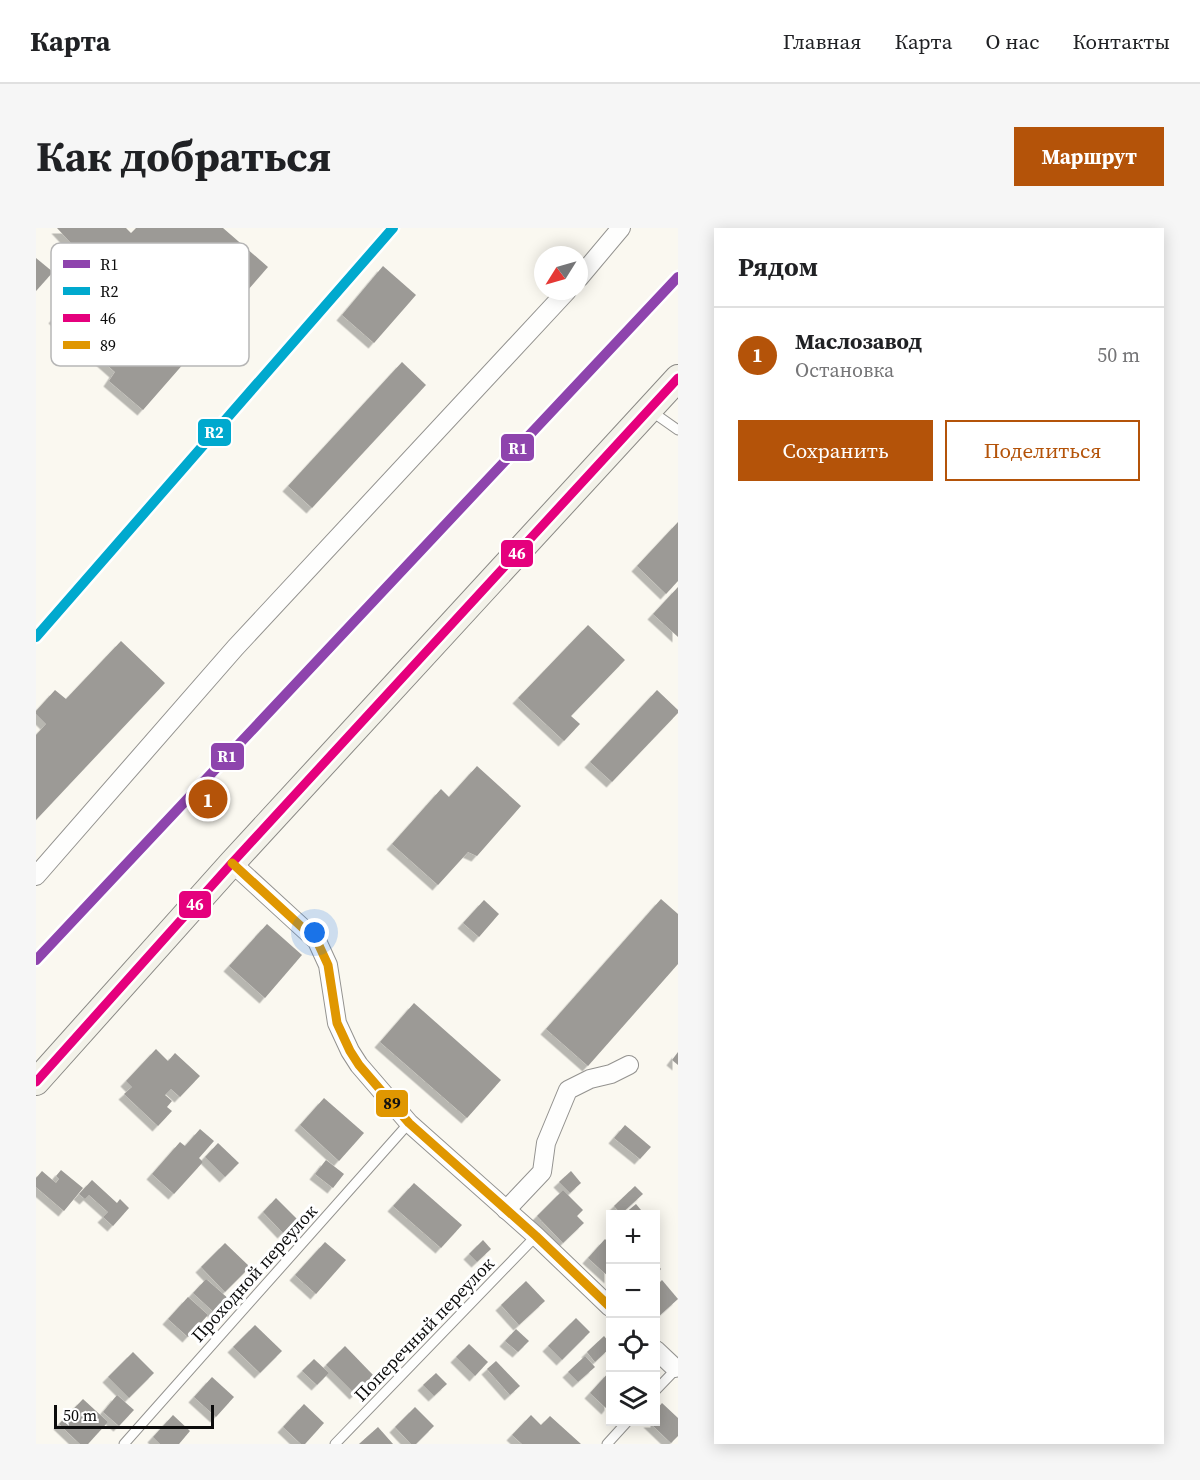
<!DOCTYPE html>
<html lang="ru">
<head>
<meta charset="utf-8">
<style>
  body { margin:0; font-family:"Source Serif 4",serif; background:#f6f6f6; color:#202124 }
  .controls { position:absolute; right:18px; bottom:18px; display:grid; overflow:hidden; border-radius:0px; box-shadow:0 3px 15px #0003 }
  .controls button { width:54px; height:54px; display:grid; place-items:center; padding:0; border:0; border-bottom:2px solid #e0e0e0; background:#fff; color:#202124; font:30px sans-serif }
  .compass { position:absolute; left:498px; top:18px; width:54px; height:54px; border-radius:50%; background:#fff; box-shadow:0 3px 15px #0003; rotate:233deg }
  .scale { position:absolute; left:18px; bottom:15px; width:160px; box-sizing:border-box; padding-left:6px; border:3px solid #0c0c0c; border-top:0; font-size:16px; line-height:21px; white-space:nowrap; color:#0c0c0c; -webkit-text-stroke:4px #fff; paint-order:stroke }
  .you { position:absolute; left:279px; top:705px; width:21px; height:21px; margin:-15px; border:4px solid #fff; border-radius:50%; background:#1a73e8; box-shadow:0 0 0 9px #1a73e833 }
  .badge { display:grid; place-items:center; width:39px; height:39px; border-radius:50%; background:#b45309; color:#fff; font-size:20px; font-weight:700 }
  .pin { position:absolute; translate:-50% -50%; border:3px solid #fff; box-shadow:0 2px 6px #0006 }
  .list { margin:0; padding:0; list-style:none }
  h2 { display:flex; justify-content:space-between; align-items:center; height:78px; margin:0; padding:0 24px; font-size:26px }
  h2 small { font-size:20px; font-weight:400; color:#757577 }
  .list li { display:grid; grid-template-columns:39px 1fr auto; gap:18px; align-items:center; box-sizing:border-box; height:96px; padding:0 24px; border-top:2px solid #e0e0e0 }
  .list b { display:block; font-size:22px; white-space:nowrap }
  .list p { margin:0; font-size:20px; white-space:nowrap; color:#757577 }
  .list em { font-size:20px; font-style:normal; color:#757577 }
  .actions { display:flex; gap:12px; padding:18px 24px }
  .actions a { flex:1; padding:14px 0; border:2px solid #b45309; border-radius:0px; text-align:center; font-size:21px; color:#b45309 }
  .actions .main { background:#b45309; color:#fff }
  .icon { flex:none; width:33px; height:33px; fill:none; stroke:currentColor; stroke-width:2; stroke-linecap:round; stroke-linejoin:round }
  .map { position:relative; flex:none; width:642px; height:1216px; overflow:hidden; border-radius:0px }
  header { display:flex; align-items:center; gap:36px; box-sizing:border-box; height:84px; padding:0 30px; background:#fff; border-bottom:2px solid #e0e0e0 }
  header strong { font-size:28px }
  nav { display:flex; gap:33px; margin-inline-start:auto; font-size:21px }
  .intro { display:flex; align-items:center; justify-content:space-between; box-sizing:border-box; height:144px; padding:0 36px }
  h1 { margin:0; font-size:42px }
  .button { padding:15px 27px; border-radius:0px; background:#b45309; color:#fff; font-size:21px; font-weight:700 }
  main { display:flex; gap:36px; padding:0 36px }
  aside { flex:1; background:#fff; border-radius:0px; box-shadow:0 3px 15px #0003 }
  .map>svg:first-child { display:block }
  .building { fill:#9c9a96; filter:url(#shadow) }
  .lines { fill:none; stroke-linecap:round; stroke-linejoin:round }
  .lane-casing { stroke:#93928f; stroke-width:11 }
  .street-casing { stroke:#93928f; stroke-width:20 }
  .secondary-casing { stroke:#8a8985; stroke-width:28 }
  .lane { stroke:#fefefd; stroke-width:9 }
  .street { stroke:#fefefd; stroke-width:18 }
  .secondary { stroke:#f3f2e9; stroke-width:26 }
  .bus-1-casing { stroke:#fff; stroke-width:14 }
  .bus-2-casing { stroke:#fff; stroke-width:14 }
  .bus-1 { stroke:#e5007d; stroke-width:9 }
  .bus-2 { stroke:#e09701; stroke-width:9 }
  .rail-1-casing { stroke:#fff; stroke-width:15 }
  .rail-2-casing { stroke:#fff; stroke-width:15 }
  .rail-1 { stroke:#8e44ad; stroke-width:10 }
  .rail-2 { stroke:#00a9ce; stroke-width:10 }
  .labels { text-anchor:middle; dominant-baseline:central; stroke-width:6; stroke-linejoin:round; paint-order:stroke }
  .street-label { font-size:18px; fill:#0c0c0c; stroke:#fff }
  .key { fill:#fff; stroke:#b6b6b6; stroke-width:1.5 }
  .key-label { font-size:16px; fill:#0c0c0c }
  .line-badge { stroke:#fff; stroke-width:2 }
  .badge-label { font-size:16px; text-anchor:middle; font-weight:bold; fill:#fff }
  .pale-badge-label { font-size:16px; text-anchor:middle; font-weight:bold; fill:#111 }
</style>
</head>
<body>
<header>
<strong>Карта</strong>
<nav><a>Главная</a><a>Карта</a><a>О нас</a><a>Контакты</a></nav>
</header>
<div class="intro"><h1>Как добраться</h1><a class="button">Маршрут</a></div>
<main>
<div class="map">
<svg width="642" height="1216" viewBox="0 0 642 1216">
  <defs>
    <filter id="shadow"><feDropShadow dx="-5.5" dy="5.5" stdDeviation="0" flood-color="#0004"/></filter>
  </defs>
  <rect width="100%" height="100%" fill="#faf8f0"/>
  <g class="building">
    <polygon points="21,0 90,0 95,5 100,0 187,0 232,39 107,182 73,153 79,144 18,90 60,42"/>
    <polygon points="0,30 17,44 0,63"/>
    <polygon points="347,38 380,67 338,115 306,87"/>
    <polygon points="366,134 390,157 276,280 252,258"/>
    <polygon points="642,294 642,353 630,366 601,338"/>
    <polygon points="642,359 642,409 617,386"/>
    <polygon points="552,397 589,432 535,488 544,496 528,513 482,470"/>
    <polygon points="85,413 129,455 0,592 0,507 10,496 0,486 0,483 19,462 30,471"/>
    <polygon points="621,462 642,482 642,485 576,554 554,534"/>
    <polygon points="441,538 485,578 441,628 432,624 402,657 356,616 405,561 413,569"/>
    <polygon points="625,671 642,686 642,736 552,838 510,801"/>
    <polygon points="448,672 463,686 443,709 427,695"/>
    <polygon points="231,696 266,727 229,770 193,738"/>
    <polygon points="378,775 465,852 431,890 344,814"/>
    <polygon points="120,821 132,833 139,825 164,848 144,869 135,861 129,867 136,873 131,879 136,883 122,898 88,866 96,859 90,853"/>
    <polygon points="642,824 642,837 636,832"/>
    <polygon points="288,870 328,905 303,933 264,897"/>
    <polygon points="589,897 615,919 604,931 578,910"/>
    <polygon points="164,901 178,913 163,930 167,934 138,966 116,946 144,914 149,918"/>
    <polygon points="182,915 203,935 189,949 169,929"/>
    <polygon points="290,932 308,946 297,960 279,946"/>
    <polygon points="25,942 47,960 28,983 0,959 0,950 6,943 20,955 23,951 20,948"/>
    <polygon points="535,943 545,955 534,965 523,954"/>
    <polygon points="56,952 81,975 84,971 93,980 77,998 67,989 72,984 53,967 49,971 43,966"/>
    <polygon points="378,955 426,997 405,1020 357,978"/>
    <polygon points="599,958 607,966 585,986 578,978"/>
    <polygon points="527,962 547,982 541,988 548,995 527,1015 501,988"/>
    <polygon points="240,970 261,991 247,1005 227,984"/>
    <polygon points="600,976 605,982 600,986 588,986"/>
    <polygon points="569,1011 574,1016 574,1050 552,1030"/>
    <polygon points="447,1012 455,1021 441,1034 433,1026"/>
    <polygon points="289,1014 310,1032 280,1066 259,1047"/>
    <polygon points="189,1015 214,1039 189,1064 165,1039"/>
    <polygon points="620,1035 625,1041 620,1047"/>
    <polygon points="170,1051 194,1072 181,1087 157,1065"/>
    <polygon points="626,1052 642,1071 622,1089 620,1086 620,1058"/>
    <polygon points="490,1053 509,1073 483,1097 465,1077"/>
    <polygon points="152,1069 172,1087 152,1109 132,1091"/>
    <polygon points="540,1090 554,1104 526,1132 512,1118"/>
    <polygon points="219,1097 246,1123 224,1145 197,1119"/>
    <polygon points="480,1101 493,1113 482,1124 469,1113"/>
    <polygon points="568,1108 574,1115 574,1120 559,1134 551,1124"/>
    <polygon points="433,1116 452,1134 439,1148 420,1129"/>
    <polygon points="309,1118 338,1148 319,1166 290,1137"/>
    <polygon points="97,1124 118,1145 93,1170 72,1149"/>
    <polygon points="549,1128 559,1139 542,1154 532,1144"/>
    <polygon points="278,1131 293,1145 281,1157 266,1143"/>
    <polygon points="460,1133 484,1158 474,1167 451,1141"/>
    <polygon points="574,1143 574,1177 571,1181 554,1165"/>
    <polygon points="400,1145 411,1156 398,1168 387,1157"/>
    <polygon points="176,1149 198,1169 180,1189 158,1169"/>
    <polygon points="81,1167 98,1182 83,1198 67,1184"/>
    <polygon points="47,1171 72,1194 52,1216 44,1216 23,1196"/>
    <polygon points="626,1175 642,1190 642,1208 635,1215 613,1194 620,1194 620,1182"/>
    <polygon points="268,1176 288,1195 269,1216 265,1216 247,1199"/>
    <polygon points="379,1179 398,1198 380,1216 375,1216 359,1199"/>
    <polygon points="137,1187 154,1203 143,1216 124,1216 117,1209"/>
    <polygon points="495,1187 505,1197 514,1188 545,1216 486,1216 476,1207"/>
    <polygon points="342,1199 357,1216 323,1216"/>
  </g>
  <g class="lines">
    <defs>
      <g id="lane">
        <polyline points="615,183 642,202"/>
        <polyline points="620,1162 640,1141"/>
        <polyline points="88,1216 373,895"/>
        <polyline points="299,1216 500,1008"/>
        <polyline points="571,1216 591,1194"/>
      </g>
      <g id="street">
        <polyline points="543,50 585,0"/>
        <polyline points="196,635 281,713 292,737 301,795 314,823 323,837 373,895 500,1008 574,1079"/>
        <polyline points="0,648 199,420 531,63"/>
        <polyline points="470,982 506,944 510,915 532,862 554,851 575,846 593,837"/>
        <polyline points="620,1122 639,1140"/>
      </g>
      <polyline id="secondary" points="0,854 196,635 642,150"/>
    </defs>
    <use href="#lane" class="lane-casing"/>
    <use href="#street" class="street-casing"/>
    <use href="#secondary" class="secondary-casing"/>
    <use href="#lane" class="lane"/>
    <use href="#street" class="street"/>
    <use href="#secondary" class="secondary"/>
    <defs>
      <polyline id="bus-1" points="0,854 196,635 642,150"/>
      <polyline id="bus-2" points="196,635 281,713 292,737 301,795 314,823 323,837 373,895 500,1008 574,1079"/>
    </defs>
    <use href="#bus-1" class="bus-1-casing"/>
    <use href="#bus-2" class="bus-2-casing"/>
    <use href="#bus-1" class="bus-1"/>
    <use href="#bus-2" class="bus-2"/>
    <defs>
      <polyline id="rail-1" points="0,732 642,49"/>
      <polyline id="rail-2" points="0,409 357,0"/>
    </defs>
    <use href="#rail-1" class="rail-1-casing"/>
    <use href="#rail-2" class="rail-2-casing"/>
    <use href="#rail-1" class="rail-1"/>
    <use href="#rail-2" class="rail-2"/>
  </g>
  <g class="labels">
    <g class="street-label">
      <text transform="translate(218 1045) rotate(-48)">Проходной переулок</text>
      <text transform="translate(388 1101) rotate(-46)">Поперечный переулок</text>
    </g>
  </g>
  <rect x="15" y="15" width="198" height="123" rx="9" class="key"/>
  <rect x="27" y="32" width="27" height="8" fill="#8e44ad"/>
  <rect x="27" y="59" width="27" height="8" fill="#00a9ce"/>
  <rect x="27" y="86" width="27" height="8" fill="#e5007d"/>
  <rect x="27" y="113" width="27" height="8" fill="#e09701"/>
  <g class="key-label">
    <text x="64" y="42">R1</text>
    <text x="64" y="69">R2</text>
    <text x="64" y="96">46</text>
    <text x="64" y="123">89</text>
  </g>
  <g class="line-badge">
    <rect x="161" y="190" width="35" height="29" rx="6" fill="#00a9ce"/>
    <rect x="464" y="205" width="35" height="29" rx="6" fill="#8e44ad"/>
    <rect x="464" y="311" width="34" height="29" rx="6" fill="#e5007d"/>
    <rect x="174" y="514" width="35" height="29" rx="6" fill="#8e44ad"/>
    <rect x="142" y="662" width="34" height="29" rx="6" fill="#e5007d"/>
    <rect x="339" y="861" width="34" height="29" rx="6" fill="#e09701"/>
  </g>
  <g class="badge-label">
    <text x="178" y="210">R2</text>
    <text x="482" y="226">R1</text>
    <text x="481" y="331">46</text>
    <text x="191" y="534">R1</text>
    <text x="159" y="682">46</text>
  </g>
  <g class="pale-badge-label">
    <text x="356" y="881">89</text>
  </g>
</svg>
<div class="controls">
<button>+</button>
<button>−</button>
<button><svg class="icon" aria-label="locate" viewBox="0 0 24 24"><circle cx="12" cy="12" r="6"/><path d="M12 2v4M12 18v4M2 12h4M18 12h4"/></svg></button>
<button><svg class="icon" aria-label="layers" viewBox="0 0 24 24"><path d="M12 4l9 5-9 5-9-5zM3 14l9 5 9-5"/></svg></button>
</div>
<svg class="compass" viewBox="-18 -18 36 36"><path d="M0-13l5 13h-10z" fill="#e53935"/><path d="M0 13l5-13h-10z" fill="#757577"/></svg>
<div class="scale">50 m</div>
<div class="you"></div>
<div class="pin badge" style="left:172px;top:571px">1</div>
</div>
<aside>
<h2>Рядом<small></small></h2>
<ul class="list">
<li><span class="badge">1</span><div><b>Маслозавод</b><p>Остановка</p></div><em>50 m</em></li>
</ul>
<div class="actions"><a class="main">Сохранить</a><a>Поделиться</a></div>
</aside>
</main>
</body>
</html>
